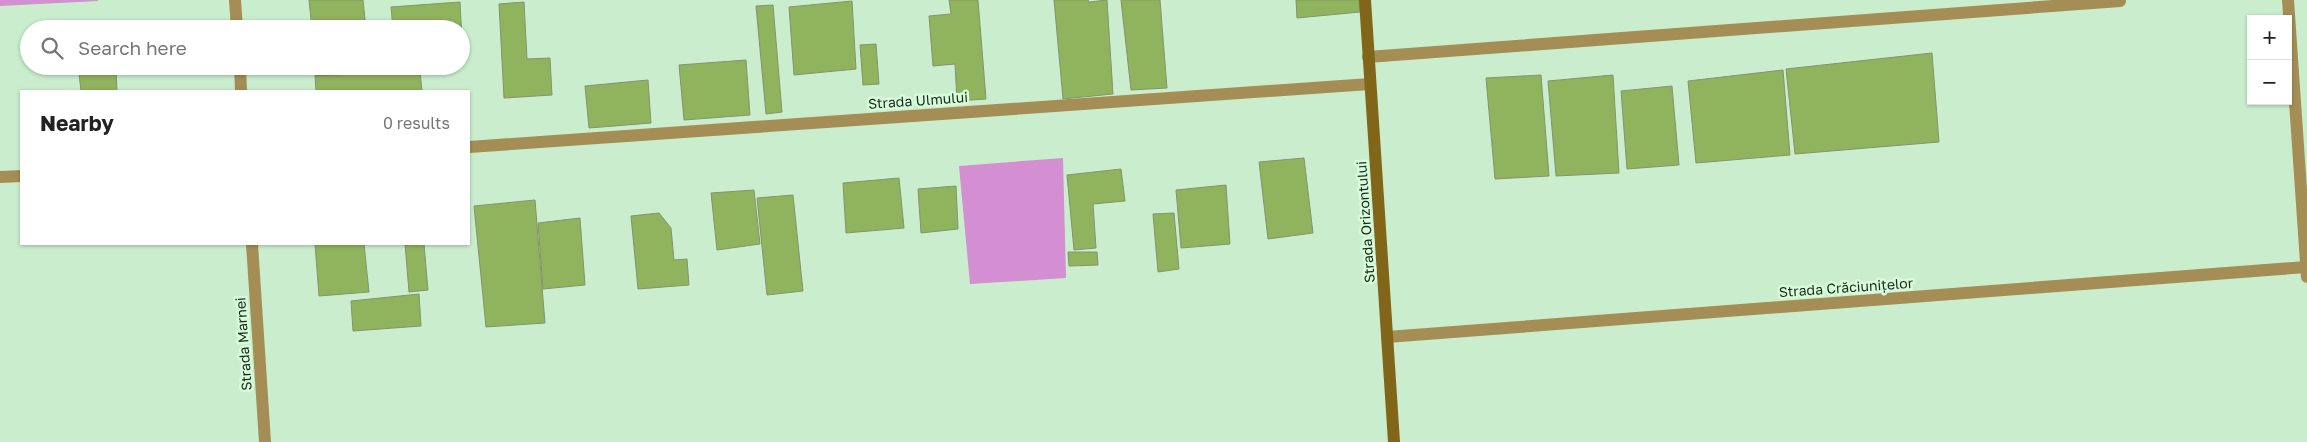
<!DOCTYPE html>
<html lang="en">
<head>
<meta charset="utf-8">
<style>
  body { margin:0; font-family:"Golos Text",sans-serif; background:#f2f2f2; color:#222 }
  .controls { position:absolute; right:15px; top:15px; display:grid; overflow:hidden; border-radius:0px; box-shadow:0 1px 4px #0004 }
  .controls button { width:45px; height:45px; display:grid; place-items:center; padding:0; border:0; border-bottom:1px solid #e0e0e0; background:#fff; color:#222; font:25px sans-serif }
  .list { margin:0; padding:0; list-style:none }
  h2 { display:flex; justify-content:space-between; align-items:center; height:65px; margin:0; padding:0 20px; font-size:21px }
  h2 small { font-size:16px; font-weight:400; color:#767676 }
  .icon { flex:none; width:28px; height:28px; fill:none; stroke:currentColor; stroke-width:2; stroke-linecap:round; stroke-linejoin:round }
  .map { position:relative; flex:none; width:2307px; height:442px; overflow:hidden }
  .search { position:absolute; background:#fff; box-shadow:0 1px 4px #0004; left:20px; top:20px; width:450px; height:55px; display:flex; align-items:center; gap:12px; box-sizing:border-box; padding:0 18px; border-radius:28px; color:#767676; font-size:19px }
  .panel { position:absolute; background:#fff; box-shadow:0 1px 4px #0004; left:20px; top:90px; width:450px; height:155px; border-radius:0px }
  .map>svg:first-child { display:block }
  .forest { fill:#d38fd1 }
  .building { fill:#90b35e; stroke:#84946e }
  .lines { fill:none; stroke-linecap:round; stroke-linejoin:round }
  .street { stroke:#a58e55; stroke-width:12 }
  .secondary { stroke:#816518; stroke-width:12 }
  .labels { text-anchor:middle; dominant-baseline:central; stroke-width:5; stroke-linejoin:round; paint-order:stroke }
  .street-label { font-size:14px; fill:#1c2a1e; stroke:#d7fcda }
</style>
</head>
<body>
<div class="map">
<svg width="2307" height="442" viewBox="0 0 2307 442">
  <rect width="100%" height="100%" fill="#caeecd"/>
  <g class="forest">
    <polygon points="0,0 98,0 98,1 0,6"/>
    <polygon points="1063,158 1066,278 970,284 959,166"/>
  </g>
  <g class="building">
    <polygon points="309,0 363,0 366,29 312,29"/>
    <polygon points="949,0 978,0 986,99 957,101 955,64 933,66 929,16 951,14"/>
    <polygon points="1054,0 1088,0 1089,2 1107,0 1113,94 1063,99"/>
    <polygon points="1121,0 1160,0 1167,88 1131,90"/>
    <polygon points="1296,0 1359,0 1360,12 1297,18"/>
    <polygon points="852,1 856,69 794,75 789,7"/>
    <polygon points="460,2 463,60 461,60 461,29 393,29 391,7"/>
    <polygon points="524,2 527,59 550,58 552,95 504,98 499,4"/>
    <polygon points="773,5 782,112 766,114 756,6"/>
    <polygon points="876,44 879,84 863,85 860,45"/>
    <polygon points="1932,53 1939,142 1795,154 1786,69"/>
    <polygon points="746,60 750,115 684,120 679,65"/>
    <polygon points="314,66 369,66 370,73 315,76"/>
    <polygon points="1783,70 1790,155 1696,163 1688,81"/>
    <polygon points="116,71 117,91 81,91 79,74"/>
    <polygon points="420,71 422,91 316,91 315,76"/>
    <polygon points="1541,75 1549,176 1495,179 1486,78"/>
    <polygon points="1613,75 1619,173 1556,176 1548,81"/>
    <polygon points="648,80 651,123 589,128 585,86"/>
    <polygon points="1672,86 1679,165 1627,169 1621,91"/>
    <polygon points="1304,158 1313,233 1268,239 1259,162"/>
    <polygon points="1121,169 1125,201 1093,204 1096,248 1074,250 1067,175"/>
    <polygon points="899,178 904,228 846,233 843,183"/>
    <polygon points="1226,185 1230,244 1181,248 1176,190"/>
    <polygon points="956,186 958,229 921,233 918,189"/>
    <polygon points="754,190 760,244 717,250 711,193"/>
    <polygon points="793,195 803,291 767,295 757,198"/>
    <polygon points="535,200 545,323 486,327 474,206"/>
    <polygon points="659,213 671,228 674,260 687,259 689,285 638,289 631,216"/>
    <polygon points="1174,213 1179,269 1158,272 1153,214"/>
    <polygon points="580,218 585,285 543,289 538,223"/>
    <polygon points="315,244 364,244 369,292 319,296"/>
    <polygon points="405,244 424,244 428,290 409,292"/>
    <polygon points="1068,252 1097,252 1098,265 1069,266"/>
    <polygon points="419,294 421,326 353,331 351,301"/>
  </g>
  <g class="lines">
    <g class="street">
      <polyline points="235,0 237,29"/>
      <polyline points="2288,0 2307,277"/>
      <polyline points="1368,57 2120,1"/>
      <polyline points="240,66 241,91"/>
      <polyline points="469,147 1370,84"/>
      <polyline points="0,177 21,176"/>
      <polyline points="252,244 265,442"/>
      <polyline points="1387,337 2306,267"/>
    </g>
    <polyline class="secondary" points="1365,0 1394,442"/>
  </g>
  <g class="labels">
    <g class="street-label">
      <text transform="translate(918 100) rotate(-4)">Strada Ulmului</text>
      <text transform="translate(1365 222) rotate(-94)">Strada Orizontului</text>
      <text transform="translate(1846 287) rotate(-4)">Strada Crăciunițelor</text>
      <text transform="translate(243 344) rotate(-94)">Strada Marnei</text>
    </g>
  </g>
</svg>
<div class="controls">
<button>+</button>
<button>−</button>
</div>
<div class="search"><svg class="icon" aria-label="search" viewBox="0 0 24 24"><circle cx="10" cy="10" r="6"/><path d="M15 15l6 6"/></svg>Search here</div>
<section class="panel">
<h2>Nearby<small>0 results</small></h2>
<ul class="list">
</ul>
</section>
</div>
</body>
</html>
